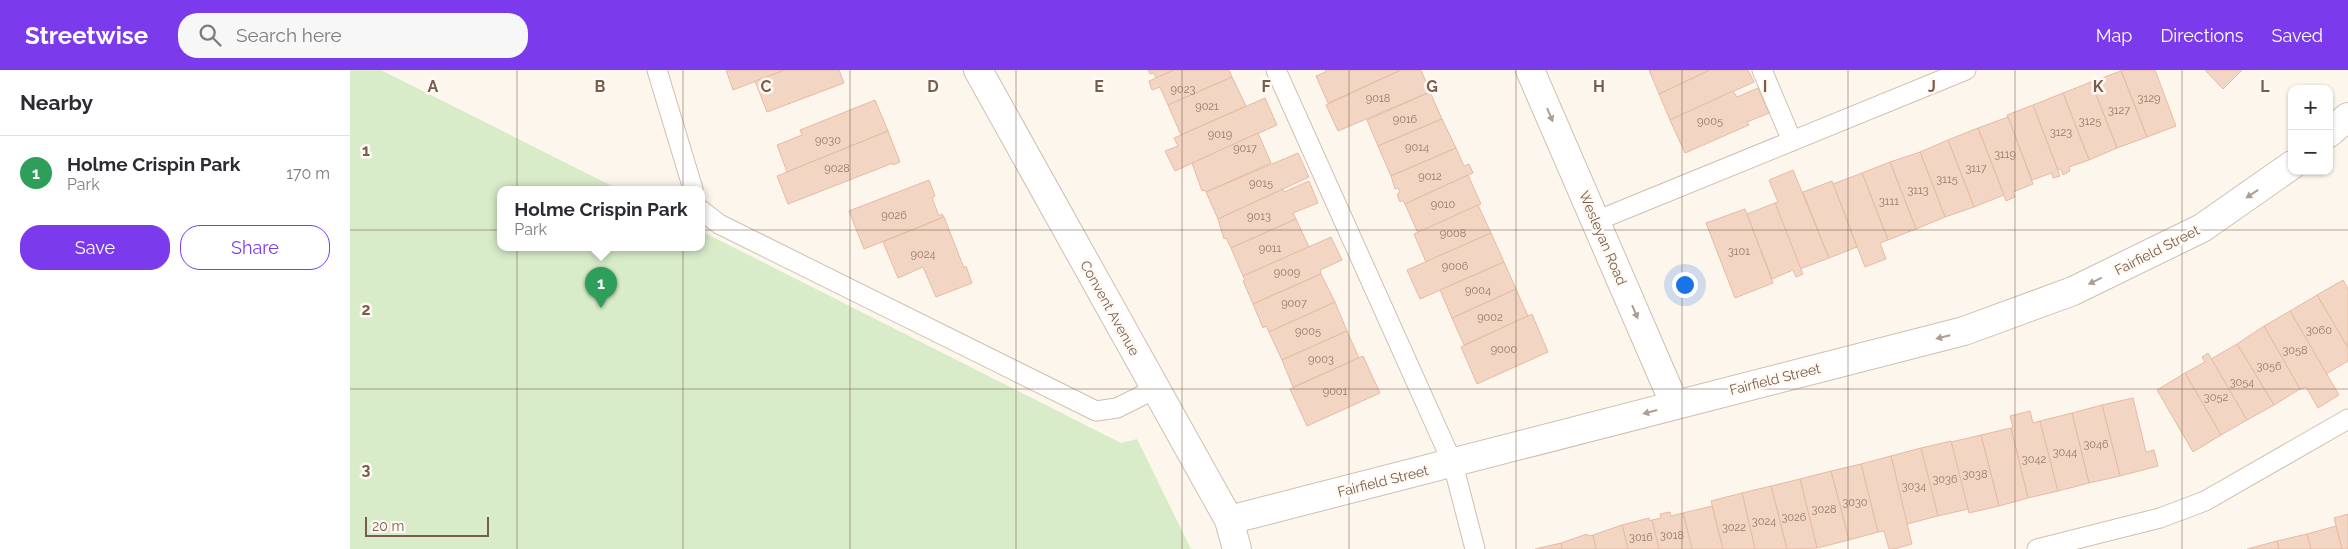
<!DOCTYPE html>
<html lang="en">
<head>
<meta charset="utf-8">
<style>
  body { margin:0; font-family:Raleway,sans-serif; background:#f7f7f7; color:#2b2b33 }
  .controls { position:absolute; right:15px; top:15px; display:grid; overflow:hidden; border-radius:10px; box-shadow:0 1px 4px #0004 }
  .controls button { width:45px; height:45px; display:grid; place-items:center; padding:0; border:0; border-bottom:1px solid #e1e1e2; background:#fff; color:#2b2b33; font:25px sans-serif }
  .scale { position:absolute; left:15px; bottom:12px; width:124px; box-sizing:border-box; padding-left:5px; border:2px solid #7a5c4d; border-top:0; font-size:14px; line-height:18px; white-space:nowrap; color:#7a5c4d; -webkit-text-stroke:4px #fffaf3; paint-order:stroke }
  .you { position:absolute; left:1334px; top:214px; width:18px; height:18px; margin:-12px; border:4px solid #fff; border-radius:50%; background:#1a73e8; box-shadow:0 0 0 8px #1a73e833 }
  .badge { display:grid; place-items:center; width:32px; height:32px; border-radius:50%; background:#7c3aed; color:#fff; font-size:16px; font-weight:700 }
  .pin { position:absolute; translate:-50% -41px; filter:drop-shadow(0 1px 2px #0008) }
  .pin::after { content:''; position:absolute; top:26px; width:18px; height:15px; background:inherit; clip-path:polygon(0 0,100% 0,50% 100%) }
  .popup { position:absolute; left:147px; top:116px; width:208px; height:65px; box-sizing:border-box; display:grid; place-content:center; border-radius:10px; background:#fff; filter:drop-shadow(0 1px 4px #0005); font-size:16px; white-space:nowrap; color:#7c7c81 }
  .popup b { font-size:19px; color:#2b2b33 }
  .popup::after { content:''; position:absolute; left:50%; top:100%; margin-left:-10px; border:10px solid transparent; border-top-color:#fff }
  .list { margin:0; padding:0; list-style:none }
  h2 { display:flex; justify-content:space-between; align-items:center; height:65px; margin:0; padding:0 20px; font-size:21px }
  h2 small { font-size:16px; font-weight:400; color:#7c7c81 }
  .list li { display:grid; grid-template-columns:32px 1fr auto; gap:15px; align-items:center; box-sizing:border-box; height:75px; padding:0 20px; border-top:1px solid #e1e1e2 }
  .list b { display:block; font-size:19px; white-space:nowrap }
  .list p { margin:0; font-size:16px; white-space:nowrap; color:#7c7c81 }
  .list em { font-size:16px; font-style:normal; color:#7c7c81 }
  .actions { display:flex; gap:10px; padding:15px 20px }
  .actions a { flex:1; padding:11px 0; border:1px solid #7c3aed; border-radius:20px; text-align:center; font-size:18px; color:#7c3aed }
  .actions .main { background:#7c3aed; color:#fff }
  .icon { flex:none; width:28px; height:28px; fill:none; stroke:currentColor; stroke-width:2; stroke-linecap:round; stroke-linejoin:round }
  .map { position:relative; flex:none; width:1998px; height:479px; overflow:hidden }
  header { display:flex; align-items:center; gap:30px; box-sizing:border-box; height:70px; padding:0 25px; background:#7c3aed; color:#fff }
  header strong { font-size:24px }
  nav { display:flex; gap:28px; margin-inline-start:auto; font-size:18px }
  .search { width:350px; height:45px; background:#f7f7f7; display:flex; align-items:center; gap:12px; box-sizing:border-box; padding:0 18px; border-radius:20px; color:#7c7c81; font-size:19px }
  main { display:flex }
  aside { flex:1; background:#fff }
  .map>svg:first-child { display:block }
  .green { fill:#d8ecc9 }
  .building { fill:#f3d5c3; stroke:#e6bba3 }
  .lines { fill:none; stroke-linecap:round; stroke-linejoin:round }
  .lane-casing { stroke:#d1beb0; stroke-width:21 }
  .street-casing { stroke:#d1beb0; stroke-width:30 }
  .lane { stroke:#fff; stroke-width:19 }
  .street { stroke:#fff; stroke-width:28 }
  .oneway { fill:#af9d94 }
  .grid { fill:none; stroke:#7a5c4d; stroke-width:1; stroke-opacity:0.55 }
  .labels { text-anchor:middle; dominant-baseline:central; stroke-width:5; stroke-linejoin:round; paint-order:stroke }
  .number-label { font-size:11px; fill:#987a6a }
  .street-label { font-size:14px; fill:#7a5c4d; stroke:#fffaf3 }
  .grid-label { font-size:16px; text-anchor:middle; font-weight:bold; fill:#7a5c4d; stroke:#fffaf3; stroke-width:5; stroke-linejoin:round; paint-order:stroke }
</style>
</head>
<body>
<header>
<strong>Streetwise</strong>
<div class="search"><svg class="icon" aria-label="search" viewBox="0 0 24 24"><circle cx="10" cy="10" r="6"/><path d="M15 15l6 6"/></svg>Search here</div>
<nav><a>Map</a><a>Directions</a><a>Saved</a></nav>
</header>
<main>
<aside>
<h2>Nearby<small></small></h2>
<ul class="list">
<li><span class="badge" style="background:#2e9e5b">1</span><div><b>Holme Crispin Park</b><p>Park</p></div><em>170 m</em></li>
</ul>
<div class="actions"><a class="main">Save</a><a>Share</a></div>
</aside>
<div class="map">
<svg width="1998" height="479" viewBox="0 0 1998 479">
  <rect width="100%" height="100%" fill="#fdf6ec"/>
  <polygon class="green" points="0,0 31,0 268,119 151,119 151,177 351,177 351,161 771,373 787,369 841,479 0,479"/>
  <g class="building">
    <polygon points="376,0 435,0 383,20"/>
    <polygon points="435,0 489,0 494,13 417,42 405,11"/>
    <polygon points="798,0 824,0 806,8 804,3 800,4"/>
    <polygon points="824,0 879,0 882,7 818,35 810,17 802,20 799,11"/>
    <polygon points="975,0 1051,0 978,33 966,6 976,2"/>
    <polygon points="1051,0 1071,0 1080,22 988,61 976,35"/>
    <polygon points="1299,0 1360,0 1309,24"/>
    <polygon points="1360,0 1398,0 1404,12 1320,50 1309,24"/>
    <polygon points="1771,0 1805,0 1826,56 1797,67"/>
    <polygon points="1855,0 1892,0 1873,19"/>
    <polygon points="1771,1 1797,67 1767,78 1741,12"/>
    <polygon points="882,7 896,36 831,65 818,35"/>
    <polygon points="1741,12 1767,78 1739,90 1713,23"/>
    <polygon points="1408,18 1419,43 1397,52 1399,55 1335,83 1320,50 1383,21 1387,27"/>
    <polygon points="1080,22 1092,49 1028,76 1017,50"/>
    <polygon points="1713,23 1739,90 1719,97 1720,101 1713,105 1711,99 1708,100 1683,35"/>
    <polygon points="915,28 927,55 825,101 815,81 828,76 824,68"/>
    <polygon points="525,30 538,61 437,102 427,75 452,65 450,60"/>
    <polygon points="1683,35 1710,106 1703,108 1702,103 1682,110 1657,45"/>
    <polygon points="1658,47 1683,114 1663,122 1665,127 1656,131 1628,58"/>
    <polygon points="1092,49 1106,78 1041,106 1028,76"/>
    <polygon points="1628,58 1654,125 1624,137 1598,70"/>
    <polygon points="538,61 550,92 543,95 543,93 438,134 427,106"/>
    <polygon points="908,63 921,93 856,122 855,120 852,121 842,93"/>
    <polygon points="1598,70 1624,137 1595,147 1570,82"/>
    <polygon points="1106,78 1114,96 1119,94 1123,103 1055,134 1053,130 1050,132 1047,124 1050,122 1048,118 1045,119 1041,106"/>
    <polygon points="1570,82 1595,147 1566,159 1540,92"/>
    <polygon points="948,83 959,107 868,149 856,122"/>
    <polygon points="1540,92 1566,159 1538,170 1512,103"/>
    <polygon points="1443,100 1479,188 1450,199 1425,133 1428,132 1419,110"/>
    <polygon points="1512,103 1538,170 1530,173 1536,189 1515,197 1483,114"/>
    <polygon points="1118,105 1131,134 1068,163 1055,134"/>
    <polygon points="579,110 585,126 582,128 589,146 592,144 594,147 514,179 499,141"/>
    <polygon points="959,111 968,133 943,143 946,149 881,178 876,168 874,169 868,149 933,119 934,122"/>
    <polygon points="1482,111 1507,177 1479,188 1453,122"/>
    <polygon points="1425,133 1453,204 1446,207 1443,200 1422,209 1397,144"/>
    <polygon points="1128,135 1141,163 1076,192 1064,164"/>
    <polygon points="1395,139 1423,213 1385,228 1356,153"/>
    <polygon points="594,147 614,198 616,196 622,213 586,227 573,197 548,208 533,172"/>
    <polygon points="946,149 959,177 893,206 881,178"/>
    <polygon points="1141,163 1154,192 1070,229 1057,200"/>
    <polygon points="981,167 992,190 970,200 971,204 903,234 893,211 895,210 893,206"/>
    <polygon points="1154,192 1166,219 1102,248 1090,220"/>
    <polygon points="971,204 985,232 919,262 916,256 913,258 903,234"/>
    <polygon points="1993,210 1998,219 1998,278 1967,225"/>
    <polygon points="1166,219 1178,246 1114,275 1102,248"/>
    <polygon points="1967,225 1998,278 1998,291 1976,304 1940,241"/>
    <polygon points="985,232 997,261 932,290 919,262"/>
    <polygon points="1940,241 1989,325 1968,338 1956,317 1950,319 1914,256"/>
    <polygon points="1182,244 1198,282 1127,314 1111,277"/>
    <polygon points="1914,256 1950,319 1924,335 1887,274"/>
    <polygon points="997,261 1009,288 943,317 932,290"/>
    <polygon points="1887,274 1924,335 1897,350 1861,289"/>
    <polygon points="1858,283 1897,350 1871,365 1835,303 1855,292 1852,287"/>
    <polygon points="1013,286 1030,323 957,356 940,319"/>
    <polygon points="1835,303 1871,365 1843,382 1807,320"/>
    <polygon points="1783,328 1796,382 1804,380 1808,396 1770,406 1752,335"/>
    <polygon points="1752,335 1770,406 1739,413 1722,343"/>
    <polygon points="1680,341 1683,353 1690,351 1708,421 1678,428 1661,358 1663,357 1660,346"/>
    <polygon points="1722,343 1739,413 1708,421 1690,351"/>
    <polygon points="1661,358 1678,428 1649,436 1631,365"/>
    <polygon points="1631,365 1649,436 1619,443 1601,372"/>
    <polygon points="1601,371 1618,439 1588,446 1571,378"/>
    <polygon points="1571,378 1588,446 1557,454 1541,386"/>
    <polygon points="1541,386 1562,474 1544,479 1539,479 1534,461 1528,462 1511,394"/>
    <polygon points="1511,394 1528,462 1499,470 1481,401"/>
    <polygon points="1481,401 1499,470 1467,478 1450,409"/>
    <polygon points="1450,409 1467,478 1437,479 1421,416"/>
    <polygon points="1421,416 1437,479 1405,479 1392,423"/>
    <polygon points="1392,423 1405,479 1373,479 1361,431"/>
    <polygon points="1362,436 1373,479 1342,479 1333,443"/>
    <polygon points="1320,442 1321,446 1333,443 1342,479 1309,479 1302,450 1311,448 1310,444"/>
    <polygon points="1998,444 1998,479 1992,479 1984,448"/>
    <polygon points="1299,448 1300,451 1302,450 1309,479 1278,479 1272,455"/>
    <polygon points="1272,455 1278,479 1246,479 1243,465"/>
    <polygon points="1986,456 1992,479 1961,479 1957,464"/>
    <polygon points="1237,464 1238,466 1243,465 1246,479 1212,479 1211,473"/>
    <polygon points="1957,464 1961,479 1929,479 1927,471"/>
    <polygon points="1927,471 1929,479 1897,479"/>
    <polygon points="1211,473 1212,479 1185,479"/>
  </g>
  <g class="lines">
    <defs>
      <g id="lane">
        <polyline points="307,0 343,119"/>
        <polyline points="926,0 1103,394 1125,479"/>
        <polyline points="1412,0 1442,71"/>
        <polyline points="351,140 369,154 746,341 767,338 805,319"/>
        <polyline points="1246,151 1616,0"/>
        <polyline points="1687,479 1810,448 1855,431 1998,349"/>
      </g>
      <g id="street">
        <polyline points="628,0 879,450 887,479"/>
        <polyline points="1180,0 1325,335"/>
        <polyline points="1979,63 1998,47"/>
        <polyline points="879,450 1614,261 1723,221 1852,158 1942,95"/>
      </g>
    </defs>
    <use href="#lane" class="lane-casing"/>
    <use href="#street" class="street-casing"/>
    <use href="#lane" class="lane"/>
    <use href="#street" class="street"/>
  </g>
  <defs><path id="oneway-solid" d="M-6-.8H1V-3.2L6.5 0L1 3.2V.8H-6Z" transform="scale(1.25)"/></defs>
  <g class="oneway">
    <use href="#oneway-solid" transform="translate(1200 45) rotate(67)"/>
    <use href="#oneway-solid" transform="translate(1902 124) rotate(146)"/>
    <use href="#oneway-solid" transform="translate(1745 211) rotate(154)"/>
    <use href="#oneway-solid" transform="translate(1285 242) rotate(67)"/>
    <use href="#oneway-solid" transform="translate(1593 267) rotate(166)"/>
    <use href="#oneway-solid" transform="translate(1300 342) rotate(165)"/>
  </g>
  <path class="grid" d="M167 0V479M333 0V479M500 0V479M666 0V479M832 0V479M999 0V479M1166 0V479M1332 0V479M1498 0V479M1665 0V479M1832 0V479M0 160H1998M0 319H1998"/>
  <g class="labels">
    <g class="number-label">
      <text x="833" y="19">9023</text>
      <text x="1028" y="28">9018</text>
      <text x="1799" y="28">3129</text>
      <text x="857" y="36">9021</text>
      <text x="1769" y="40">3127</text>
      <text x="1055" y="49">9016</text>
      <text x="1360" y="51">9005</text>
      <text x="1740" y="51">3125</text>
      <text x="1711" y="62">3123</text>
      <text x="870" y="64">9019</text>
      <text x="478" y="70">9030</text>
      <text x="1067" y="77">9014</text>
      <text x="895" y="78">9017</text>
      <text x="1655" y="84">3119</text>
      <text x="487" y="98">9028</text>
      <text x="1626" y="98">3117</text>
      <text x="1080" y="106">9012</text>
      <text x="1597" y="109">3115</text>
      <text x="911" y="113">9015</text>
      <text x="1568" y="120">3113</text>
      <text x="1539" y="131">3111</text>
      <text x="1093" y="134">9010</text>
      <text x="544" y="145">9026</text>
      <text x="909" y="146">9013</text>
      <text x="1103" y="163">9008</text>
      <text x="920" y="178">9011</text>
      <text x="1389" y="181">3101</text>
      <text x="573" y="184">9024</text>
      <text x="1105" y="196">9006</text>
      <text x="937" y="202">9009</text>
      <text x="1128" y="220">9004</text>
      <text x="944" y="233">9007</text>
      <text x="1140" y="247">9002</text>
      <text x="1969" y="260">3060</text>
      <text x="958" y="261">9005</text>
      <text x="1154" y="279">9000</text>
      <text x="1945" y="280">3058</text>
      <text x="971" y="289">9003</text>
      <text x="1919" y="296">3056</text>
      <text x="1892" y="312">3054</text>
      <text x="985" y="321">9001</text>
      <text x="1866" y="327">3052</text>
      <text x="1746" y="374">3046</text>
      <text x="1715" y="382">3044</text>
      <text x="1684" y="389">3042</text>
      <text x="1625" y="404">3038</text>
      <text x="1595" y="409">3036</text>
      <text x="1564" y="416">3034</text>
      <text x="1505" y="432">3030</text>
      <text x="1474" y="439">3028</text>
      <text x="1444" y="447">3026</text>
      <text x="1414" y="451">3024</text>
      <text x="1384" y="457">3022</text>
      <text x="1322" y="465">3018</text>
      <text x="1291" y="467">3016</text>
    </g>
    <g class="street-label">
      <text transform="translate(1253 168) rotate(67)">Wesleyan Road</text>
      <text transform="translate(1807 180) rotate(-27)">Fairfield Street</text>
      <text transform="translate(760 238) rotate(61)">Convent Avenue</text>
      <text transform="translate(1425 309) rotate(-14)">Fairfield Street</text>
      <text transform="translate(1033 411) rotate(-14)">Fairfield Street</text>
    </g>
  </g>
  <g class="grid-label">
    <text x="83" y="22">A</text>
    <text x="250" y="22">B</text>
    <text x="416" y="22">C</text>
    <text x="583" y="22">D</text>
    <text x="749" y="22">E</text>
    <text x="916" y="22">F</text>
    <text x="1082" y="22">G</text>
    <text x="1249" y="22">H</text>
    <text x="1415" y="22">I</text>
    <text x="1582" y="22">J</text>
    <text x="1748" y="22">K</text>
    <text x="1915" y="22">L</text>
    <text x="16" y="86">1</text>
    <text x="16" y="245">2</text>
    <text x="16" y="405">3</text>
  </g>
</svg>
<div class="controls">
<button>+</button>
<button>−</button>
</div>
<div class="scale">20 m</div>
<div class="you"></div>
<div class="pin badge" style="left:251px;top:238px;background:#2e9e5b">1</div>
<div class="popup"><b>Holme Crispin Park</b>Park</div>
</div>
</main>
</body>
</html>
